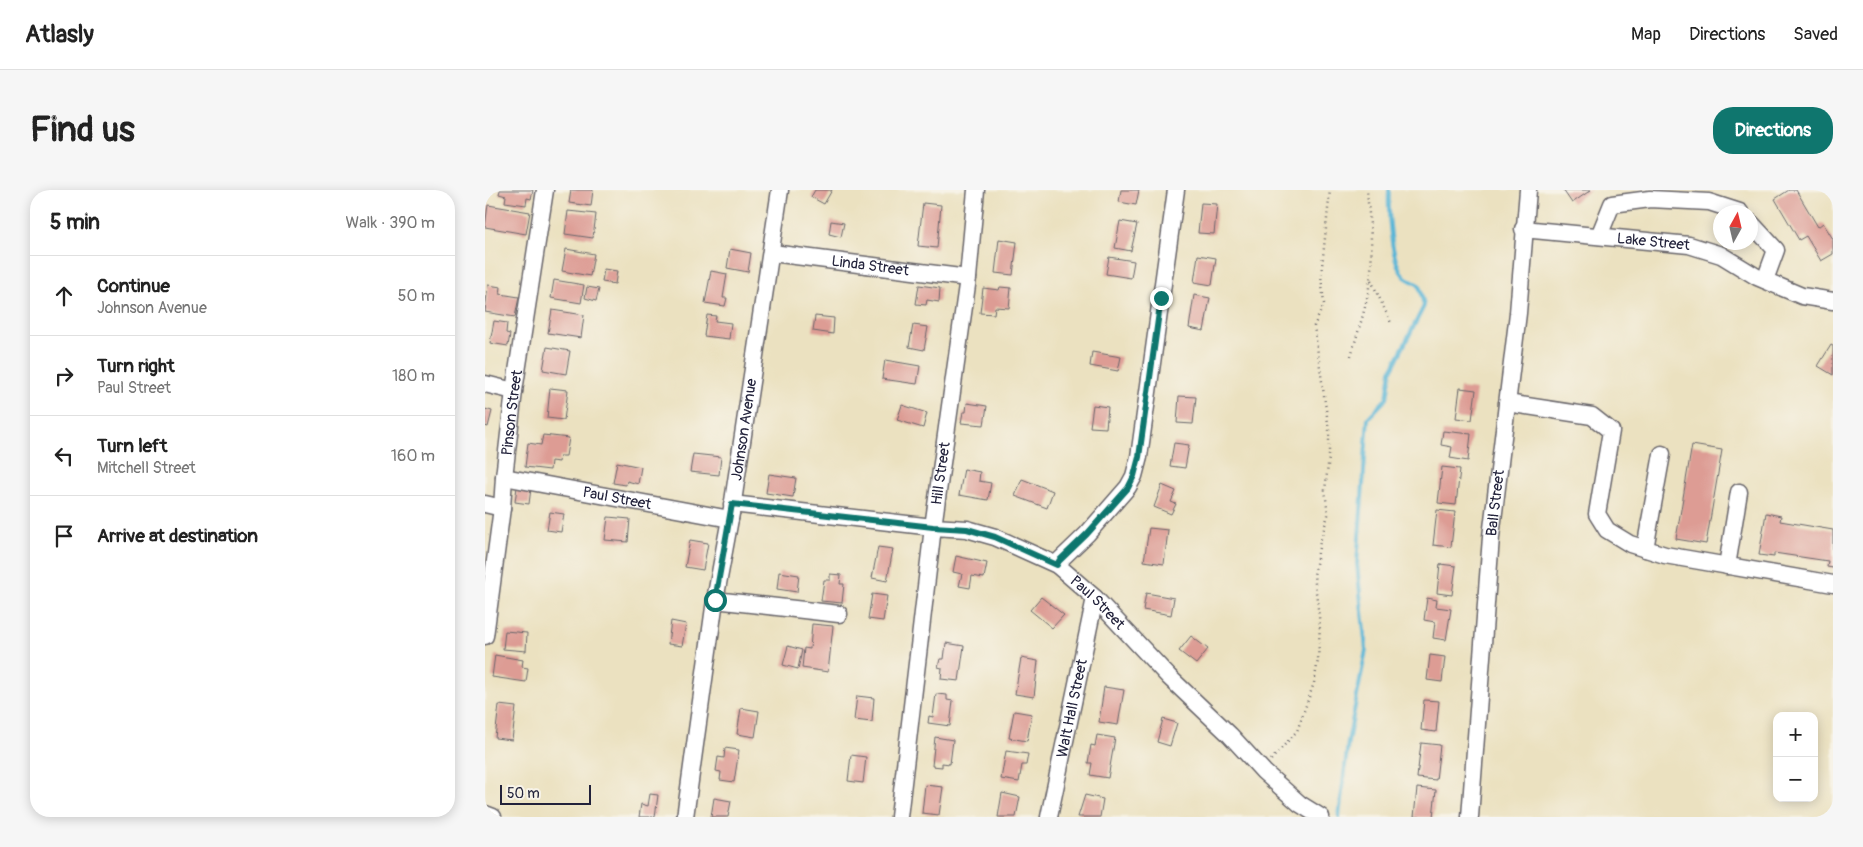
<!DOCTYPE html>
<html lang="en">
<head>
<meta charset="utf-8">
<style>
  body { margin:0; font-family:Pangolin,sans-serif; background:#f6f6f6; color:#222 }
  .controls { position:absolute; right:15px; bottom:15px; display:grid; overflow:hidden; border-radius:10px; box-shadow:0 2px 12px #0003 }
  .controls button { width:45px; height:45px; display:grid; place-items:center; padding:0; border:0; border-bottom:1px solid #e0e0e0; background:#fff; color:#222; font:25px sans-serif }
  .compass { position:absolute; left:1228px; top:15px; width:45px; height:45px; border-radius:50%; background:#fff; box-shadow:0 2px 12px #0003; rotate:8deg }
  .scale { position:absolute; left:15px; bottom:12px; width:91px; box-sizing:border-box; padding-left:5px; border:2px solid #22223b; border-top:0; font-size:14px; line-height:18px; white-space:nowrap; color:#22223b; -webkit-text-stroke:4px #f7f3e8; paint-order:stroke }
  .stop { position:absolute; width:15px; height:15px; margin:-11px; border:4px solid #0f766e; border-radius:50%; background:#fff }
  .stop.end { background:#0f766e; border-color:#fff; box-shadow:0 1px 5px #0008 }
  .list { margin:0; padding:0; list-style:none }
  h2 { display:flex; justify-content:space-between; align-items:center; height:65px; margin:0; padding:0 20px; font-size:21px }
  h2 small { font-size:16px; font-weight:400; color:#767676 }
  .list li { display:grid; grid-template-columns:32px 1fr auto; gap:15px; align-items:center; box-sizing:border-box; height:80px; padding:0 20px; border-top:1px solid #e0e0e0 }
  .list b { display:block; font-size:19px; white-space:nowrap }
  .list p { margin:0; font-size:16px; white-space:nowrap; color:#767676 }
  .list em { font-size:16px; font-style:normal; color:#767676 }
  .icon { flex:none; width:28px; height:28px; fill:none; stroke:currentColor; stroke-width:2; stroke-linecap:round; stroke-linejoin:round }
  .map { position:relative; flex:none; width:1348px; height:627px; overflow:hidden; border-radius:20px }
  header { display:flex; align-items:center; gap:30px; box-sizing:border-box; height:70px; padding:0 25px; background:#fff; border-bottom:1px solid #e0e0e0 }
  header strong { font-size:24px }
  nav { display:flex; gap:28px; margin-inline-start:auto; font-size:18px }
  .intro { display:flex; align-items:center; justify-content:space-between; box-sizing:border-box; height:120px; padding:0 30px }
  h1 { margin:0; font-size:35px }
  .button { padding:12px 22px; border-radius:20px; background:#0f766e; color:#fff; font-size:18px; font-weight:700 }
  main { display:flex; gap:30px; padding:0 30px }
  aside { flex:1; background:#fff; border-radius:20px; box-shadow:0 2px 12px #0003 }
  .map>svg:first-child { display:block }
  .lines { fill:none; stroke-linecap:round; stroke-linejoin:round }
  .stream { stroke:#58b5d6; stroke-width:4 }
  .building { fill:#dd9c94 }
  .minor-casing { stroke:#68656a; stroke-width:19 }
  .path { stroke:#68656a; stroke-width:2.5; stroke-dasharray:1 4; stroke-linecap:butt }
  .minor { stroke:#fff; stroke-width:16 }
  .route { stroke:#0f766e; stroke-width:6 }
  .labels { text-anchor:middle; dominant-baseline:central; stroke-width:5; stroke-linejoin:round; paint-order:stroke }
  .street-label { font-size:15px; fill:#22223b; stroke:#f7f3e8 }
</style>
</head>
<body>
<header>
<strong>Atlasly</strong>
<nav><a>Map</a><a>Directions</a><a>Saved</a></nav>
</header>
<div class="intro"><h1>Find us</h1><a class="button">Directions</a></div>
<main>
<aside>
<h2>5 min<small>Walk · 390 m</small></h2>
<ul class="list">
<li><svg class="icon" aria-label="ahead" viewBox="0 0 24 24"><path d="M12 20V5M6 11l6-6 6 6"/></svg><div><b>Continue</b><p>Johnson Avenue</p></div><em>50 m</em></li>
<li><svg class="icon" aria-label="right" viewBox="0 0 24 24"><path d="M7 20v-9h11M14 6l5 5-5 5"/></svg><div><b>Turn right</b><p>Paul Street</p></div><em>180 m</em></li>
<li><svg class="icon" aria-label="left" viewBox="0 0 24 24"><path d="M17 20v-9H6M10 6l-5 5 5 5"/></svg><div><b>Turn left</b><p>Mitchell Street</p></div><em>160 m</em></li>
<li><svg class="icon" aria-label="arrive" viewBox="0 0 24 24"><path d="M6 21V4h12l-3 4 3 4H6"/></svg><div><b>Arrive at destination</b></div></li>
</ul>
</aside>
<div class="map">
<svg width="1348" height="627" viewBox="0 0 1348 627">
  <rect width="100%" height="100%" fill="#f7f3e8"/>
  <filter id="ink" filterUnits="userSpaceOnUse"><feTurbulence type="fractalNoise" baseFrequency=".02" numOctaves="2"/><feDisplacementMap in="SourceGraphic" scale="10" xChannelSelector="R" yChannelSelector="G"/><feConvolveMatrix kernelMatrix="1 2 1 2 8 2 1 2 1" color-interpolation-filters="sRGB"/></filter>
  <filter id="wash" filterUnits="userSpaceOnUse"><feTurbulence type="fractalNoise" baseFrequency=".0096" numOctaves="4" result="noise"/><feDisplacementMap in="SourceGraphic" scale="20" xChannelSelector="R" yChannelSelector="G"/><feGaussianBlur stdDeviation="1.12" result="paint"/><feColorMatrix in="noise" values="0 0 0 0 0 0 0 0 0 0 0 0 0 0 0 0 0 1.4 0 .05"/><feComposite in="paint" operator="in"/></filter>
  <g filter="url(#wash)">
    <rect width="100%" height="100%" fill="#ebe1c0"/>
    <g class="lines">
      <path class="stream" d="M854 627 863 552 881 460 872 374 883 228 902 208 906 181 939 116 934 95C930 93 924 90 920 87 905 72 903 21 904 0"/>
    </g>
    <g id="blocks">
      <g class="building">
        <polygon points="15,0 48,0 46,9 42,8 41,15 20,12 21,6 14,4"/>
        <polygon points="86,0 108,0 106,16 84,13"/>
        <polygon points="330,0 347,0 339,14 326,7"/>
        <polygon points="636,0 654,0 651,15 634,12"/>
        <polygon points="1078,0 1106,0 1087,13"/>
        <polygon points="1304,0 1311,0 1333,37 1338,33 1348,49 1348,64 1336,71 1321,46 1314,50 1290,9"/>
        <polygon points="438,13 456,15 452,58 433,56"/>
        <polygon points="716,13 732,14 729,44 713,43"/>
        <polygon points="3,15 45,22 41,44 0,37"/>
        <polygon points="83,21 111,24 108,48 80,44"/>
        <polygon points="346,31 359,33 356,47 344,44"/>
        <polygon points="635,31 652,34 646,61 630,58"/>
        <polygon points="514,49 532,52 528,85 510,83"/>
        <polygon points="81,59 109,64 105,86 77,81"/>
        <polygon points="245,59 266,63 263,82 242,78"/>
        <polygon points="713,65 731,68 727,95 709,92"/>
        <polygon points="624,67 649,71 646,88 621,84"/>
        <polygon points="119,79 132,81 130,94 117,92"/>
        <polygon points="226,81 242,84 238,108 242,108 240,116 220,113"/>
        <polygon points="69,90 99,95 96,113 66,108"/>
        <polygon points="3,95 16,97 15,104 34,107 30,127 0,122"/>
        <polygon points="434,95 455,98 454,112 442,110 441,115 431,114"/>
        <polygon points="102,97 114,99 111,111 100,108"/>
        <polygon points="515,97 526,98 524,118 510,117 509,124 495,123 498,98 514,100"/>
        <polygon points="709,105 725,108 719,141 704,138"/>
        <polygon points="67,120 99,125 96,148 63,143"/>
        <polygon points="222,125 231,126 230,131 246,133 244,149 219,146"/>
        <polygon points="330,126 349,128 348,144 328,141"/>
        <polygon points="9,131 22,133 21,143 25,144 23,156 5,153"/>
        <polygon points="428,135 443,137 439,160 424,157"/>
        <polygon points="1346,155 1348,156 1348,185 1333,176"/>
        <polygon points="62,157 85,161 81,184 58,180"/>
        <polygon points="607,162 636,167 633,181 605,176"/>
        <polygon points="400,170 435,176 432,194 397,189"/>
        <polygon points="65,198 83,200 79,230 62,228"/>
        <polygon points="975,198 991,200 987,230 971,228"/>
        <polygon points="694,206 711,207 708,234 692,233"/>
        <polygon points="482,213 502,216 499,235 476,233 478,222 481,222"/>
        <polygon points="417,215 442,223 438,238 412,230"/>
        <polygon points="608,215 623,217 621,238 605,237"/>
        <polygon points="0,219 7,221 3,237 0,236"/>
        <polygon points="958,241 986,244 983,271 965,268 967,257 956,255"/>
        <polygon points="58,245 84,248 81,266 75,266 74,272 66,271 65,280 40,277 43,253 56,255"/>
        <polygon points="689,253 704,255 700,278 685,276"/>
        <polygon points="1207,255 1237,260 1221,354 1191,349"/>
        <polygon points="208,264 236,267 234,285 205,282"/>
        <polygon points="132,272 156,277 153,294 142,291 141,295 128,293"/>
        <polygon points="957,277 975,279 971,315 953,313"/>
        <polygon points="479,279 495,282 494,291 506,293 503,310 474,305"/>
        <polygon points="284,284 311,288 308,307 281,303"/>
        <polygon points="537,289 568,301 562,318 530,306"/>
        <polygon points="677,295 691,301 686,312 691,314 686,324 669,317"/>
        <polygon points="32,297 46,298 44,314 30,312"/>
        <polygon points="952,320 970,322 966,357 948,355"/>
        <polygon points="65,322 79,324 76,342 62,340"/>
        <polygon points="1281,323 1296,326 1295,331 1348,340 1348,378 1342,377 1343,371 1289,363 1289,367 1274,365"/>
        <polygon points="123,327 145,329 143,352 120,350"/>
        <polygon points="664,338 683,340 679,374 659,371"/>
        <polygon points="205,350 223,353 218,380 200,377"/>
        <polygon points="393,357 408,359 402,391 387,388"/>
        <polygon points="471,366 502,373 499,388 487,386 485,398 474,396 477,384 468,382"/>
        <polygon points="955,374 971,376 967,405 952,403"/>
        <polygon points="294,382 314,385 312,402 292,399"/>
        <polygon points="345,384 356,385 355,394 359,394 357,413 336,411 339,390 345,390"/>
        <polygon points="661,403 689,408 686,425 658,420"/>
        <polygon points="387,404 402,406 398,431 383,429"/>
        <polygon points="556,407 579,425 567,438 545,420"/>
        <polygon points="942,408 952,410 951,417 966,419 961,450 948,448 950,432 939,430"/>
        <polygon points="186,431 201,434 197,456 183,454"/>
        <polygon points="327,434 348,436 343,482 317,478 319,458 325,459"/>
        <polygon points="20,441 42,443 41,461 18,459"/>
        <polygon points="706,446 723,459 711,474 694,461"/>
        <polygon points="461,453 479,456 474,491 456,489 457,478 453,477 455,469 459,469"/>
        <polygon points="303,456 317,460 313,479 298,475"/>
        <polygon points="10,465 38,470 37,477 43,478 41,492 7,487"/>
        <polygon points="945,465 960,467 957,492 942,490"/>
        <polygon points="536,468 553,471 549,507 530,504"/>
        <polygon points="619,497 639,500 633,535 614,532"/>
        <polygon points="451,504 462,505 462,510 468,511 465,536 443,533 444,526 448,527"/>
        <polygon points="372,506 389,508 387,532 369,530"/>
        <polygon points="939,510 954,511 951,542 936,540"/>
        <polygon points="14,515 31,517 27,550 10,548"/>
        <polygon points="256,518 274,521 270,547 252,544"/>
        <polygon points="529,521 547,524 542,551 524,548"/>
        <polygon points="678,529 692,533 685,556 672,552"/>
        <polygon points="612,545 630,548 623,588 605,585 607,573 603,573 606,555 610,556"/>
        <polygon points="450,547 468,550 465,574 457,573 457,577 447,576"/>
        <polygon points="936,553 955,555 951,590 932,588"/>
        <polygon points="240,558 254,560 249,592 235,590 236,582 231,581 233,567 239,568"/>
        <polygon points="521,561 543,564 541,575 537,575 534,592 516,589"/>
        <polygon points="366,565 381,567 378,593 363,591"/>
        <polygon points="440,595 458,597 454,625 437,623"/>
        <polygon points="932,598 951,600 948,627 929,627"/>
        <polygon points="517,603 535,607 531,627 513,627"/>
        <polygon points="165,604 173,605 170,627 154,627 156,614 163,616"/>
        <polygon points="600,605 618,609 615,627 593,627"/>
        <polygon points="229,608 246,611 243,627 226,627"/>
      </g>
    </g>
  </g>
  <g filter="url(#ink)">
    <use href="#blocks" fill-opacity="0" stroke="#68656a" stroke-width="1"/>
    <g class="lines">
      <defs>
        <g id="minor">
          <polyline points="1266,33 1291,60 1280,90"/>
          <path id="s1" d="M1038 39 1204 55 1236 65 1272 87 1317 106 1348 111"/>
          <polyline points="1114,46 1127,14 1165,9 1224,12 1255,22"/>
          <path id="s2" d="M287 63 483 88"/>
          <polyline points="0,194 29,201"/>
          <polyline points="1022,213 1107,226 1126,241 1112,324 1122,340 1145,354 1180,365 1348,394"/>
          <path id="s3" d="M19 287 245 329"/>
          <polyline points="0,314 17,318"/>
          <path id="s4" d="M247 314 448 337 482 339 510 347 572 375 610 408 684 487 745 545 779 582 815 614 836 627"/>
          <polyline points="1160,359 1177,264"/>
          <polyline points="572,375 574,371 602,344 643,297 649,286 654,267 691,0"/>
          <polyline points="1242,376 1254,302"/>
          <polyline points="230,410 354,424"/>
          <path id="s5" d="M0 446 17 318 19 287 29 201 60 0"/>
          <polyline points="0,624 8,627"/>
          <path id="s6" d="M200 627 230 410 247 318 295 0"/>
          <path id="s7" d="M414 627 448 337 483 88 491 0"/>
          <path id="s8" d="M564 627 610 408"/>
          <path id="s9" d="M985 627 1006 347 1033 123 1043 0"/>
        </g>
      </defs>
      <use href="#minor" class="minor-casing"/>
      <g class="path">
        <polyline points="886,90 907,135"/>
        <path d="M866 166C873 141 882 116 885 90 889 61 884 29 882 0"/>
        <polyline points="786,570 812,541 829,493 833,470 835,435 829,385 835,352 843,325 840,300 844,267 844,240 829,136 839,114 836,86 845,0"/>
      </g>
      <use href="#minor" class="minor"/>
    </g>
  </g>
  <g class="lines" filter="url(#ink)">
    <polyline class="route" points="230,410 247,314 448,337 482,339 510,347 572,375 574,371 602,344 643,298 649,286 654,267 676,108"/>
  </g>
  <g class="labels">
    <g class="street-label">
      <text stroke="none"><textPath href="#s1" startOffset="131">Lake Street</textPath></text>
      <text stroke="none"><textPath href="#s2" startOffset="99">Linda Street</textPath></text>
      <text stroke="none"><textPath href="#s5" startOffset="225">Pinson Street</textPath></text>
      <text stroke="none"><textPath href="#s6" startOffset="392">Johnson Avenue</textPath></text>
      <text stroke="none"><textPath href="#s7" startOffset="346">Hill Street</textPath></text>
      <text stroke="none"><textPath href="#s3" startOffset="115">Paul Street</textPath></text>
      <text stroke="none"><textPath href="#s9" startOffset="315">Ball Street</textPath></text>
      <text stroke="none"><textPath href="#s4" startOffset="389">Paul Street</textPath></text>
      <text stroke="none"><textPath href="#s8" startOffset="111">Walt Hall Street</textPath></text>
    </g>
  </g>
</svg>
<div class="controls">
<button>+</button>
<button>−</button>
</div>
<svg class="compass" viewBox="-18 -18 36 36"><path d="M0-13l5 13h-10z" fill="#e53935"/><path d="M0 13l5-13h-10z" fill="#767676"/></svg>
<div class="scale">50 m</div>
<div class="stop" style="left:230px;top:410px"></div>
<div class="stop end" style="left:676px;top:108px"></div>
</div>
</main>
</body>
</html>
